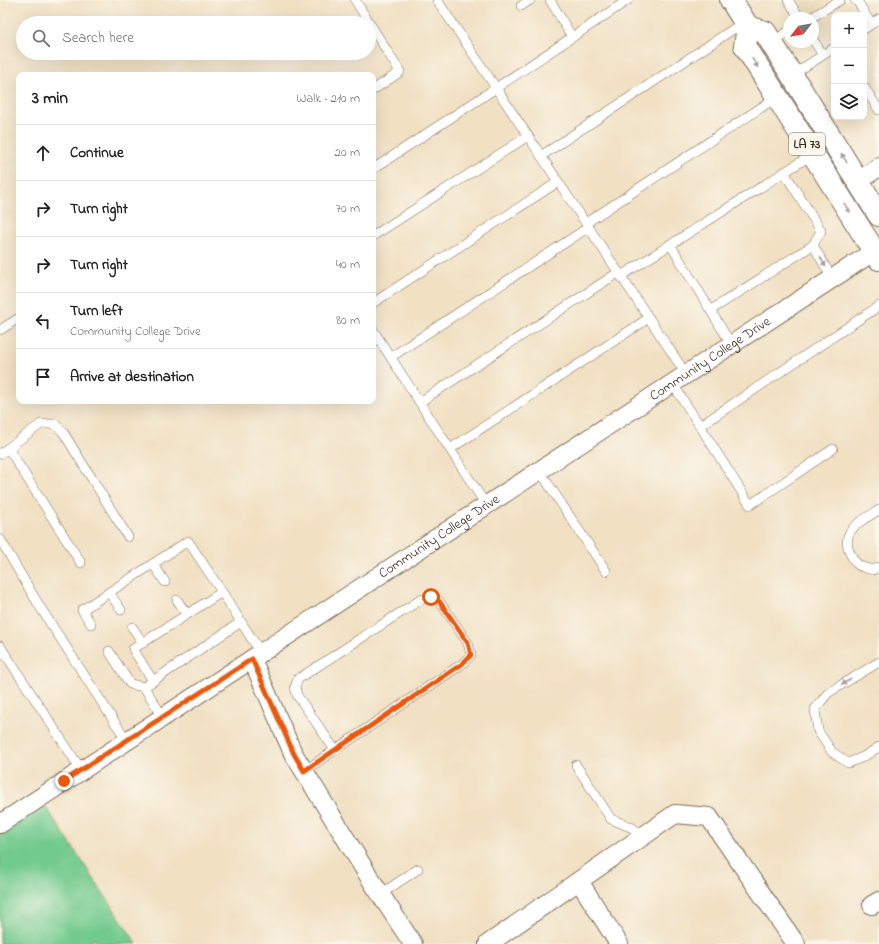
<!DOCTYPE html>
<html lang="en">
<head>
<meta charset="utf-8">
<style>
  body { margin:0; font-family:"Indie Flower",sans-serif; background:#f6f6f6; color:#222 }
  .controls { position:absolute; right:12px; top:12px; display:grid; overflow:hidden; border-radius:8px; box-shadow:0 4px 16px #0002 }
  .controls button { width:36px; height:36px; display:grid; place-items:center; padding:0; border:0; border-bottom:1px solid #e0e0e0; background:#fff; color:#222; font:20px sans-serif }
  .compass { position:absolute; left:783px; top:12px; width:36px; height:36px; border-radius:50%; background:#fff; box-shadow:0 4px 16px #0002; rotate:239deg }
  .stop { position:absolute; width:12px; height:12px; margin:-9px; border:3px solid #ea580c; border-radius:50%; background:#fff }
  .stop.end { background:#ea580c; border-color:#fff; box-shadow:0 1px 4px #0008 }
  .list { margin:0; padding:0; list-style:none }
  h2 { display:flex; justify-content:space-between; align-items:center; height:52px; margin:0; padding:0 16px; font-size:17px }
  h2 small { font-size:13px; font-weight:400; color:#767676 }
  .list li { display:grid; grid-template-columns:26px 1fr auto; gap:12px; align-items:center; box-sizing:border-box; height:56px; padding:0 16px; border-top:1px solid #e0e0e0 }
  .list b { display:block; font-size:15px; white-space:nowrap }
  .list p { margin:0; font-size:13px; white-space:nowrap; color:#767676 }
  .list em { font-size:13px; font-style:normal; color:#767676 }
  .icon { flex:none; width:22px; height:22px; fill:none; stroke:currentColor; stroke-width:2; stroke-linecap:round; stroke-linejoin:round }
  .map { position:relative; flex:none; width:879px; height:944px; overflow:hidden }
  .search { position:absolute; background:#fff; box-shadow:0 4px 16px #0002; left:16px; top:16px; width:360px; height:44px; display:flex; align-items:center; gap:10px; box-sizing:border-box; padding:0 14px; border-radius:22px; color:#767676; font-size:15px }
  .panel { position:absolute; background:#fff; box-shadow:0 4px 16px #0002; left:16px; top:72px; width:360px; height:332px; border-radius:8px }
  .map>svg:first-child { display:block }
  .green { fill:#73ca8e; stroke:#577a56 }
  .lines { fill:none; stroke-linecap:round; stroke-linejoin:round }
  .lane-casing { stroke:#7b6a57; stroke-width:10 }
  .street-casing { stroke:#7b6a57; stroke-width:20 }
  .primary-casing { stroke:#7b6a57; stroke-width:24 }
  .lane { stroke:#fff; stroke-width:9 }
  .street { stroke:#fff; stroke-width:18 }
  .primary { stroke:#fff; stroke-width:22 }
  .oneway { fill:#a79f9a }
  .route { stroke:#ea580c; stroke-width:5 }
  .labels { text-anchor:middle; dominant-baseline:central; stroke-width:3; stroke-linejoin:round; paint-order:stroke }
  .shield { fill:#fbf7ec; stroke:#75685c; stroke-width:1 }
  .shield-label { font-size:13px; font-weight:bold; fill:#3b2a1e }
  .street-label { font-size:14px; fill:#3b2a1e; stroke:#fbf7ec }
</style>
</head>
<body>
<div class="map">
<svg width="879" height="944" viewBox="0 0 879 944">
  <rect width="100%" height="100%" fill="#fbf7ec"/>
  <filter id="ink" filterUnits="userSpaceOnUse"><feTurbulence type="fractalNoise" baseFrequency=".025" numOctaves="2"/><feDisplacementMap in="SourceGraphic" scale="8" xChannelSelector="R" yChannelSelector="G"/><feConvolveMatrix kernelMatrix="1 2 1 2 8 2 1 2 1" color-interpolation-filters="sRGB"/></filter>
  <filter id="wash" filterUnits="userSpaceOnUse"><feTurbulence type="fractalNoise" baseFrequency=".012" numOctaves="4" result="noise"/><feDisplacementMap in="SourceGraphic" scale="16" xChannelSelector="R" yChannelSelector="G"/><feGaussianBlur stdDeviation="0.9" result="paint"/><feColorMatrix in="noise" values="0 0 0 0 0 0 0 0 0 0 0 0 0 0 0 0 0 1.4 0 .05"/><feComposite in="paint" operator="in"/></filter>
  <g filter="url(#wash)">
    <rect width="100%" height="100%" fill="#f1e0c2"/>
    <polygon class="green" points="40,798 137,944 98,944 95,939 87,944 0,944 0,824"/>
  </g>
  <g filter="url(#ink)">
    <g class="lines">
      <defs>
        <g id="lane">
          <polyline points="355,0 400,72 373,90"/>
          <polyline points="437,0 496,88 628,0"/>
          <polyline points="550,0 572,37"/>
          <polyline points="788,0 800,18"/>
          <polyline points="855,0 858,2 871,24"/>
          <polyline points="521,6 530,0"/>
          <polyline points="811,18 840,0"/>
          <polyline points="864,29 879,19"/>
          <polyline points="813,40 823,55"/>
          <polyline points="771,43 789,31"/>
          <polyline points="792,75 834,48"/>
          <polyline points="864,87 879,110"/>
          <polyline points="541,156 744,22"/>
          <polyline points="373,169 496,88 686,374"/>
          <polyline points="586,223 777,97"/>
          <polyline points="373,236 528,136"/>
          <polyline points="670,244 731,344"/>
          <polyline points="813,245 832,278"/>
          <polyline points="621,276 813,154"/>
          <polyline points="373,303 558,182"/>
          <polyline points="711,310 813,245 821,231 784,172"/>
          <polyline points="0,330 19,318"/>
          <polyline points="373,330 486,505"/>
          <polyline points="391,357 589,227"/>
          <polyline points="672,383 700,426 879,306"/>
          <polyline points="420,402 619,272"/>
          <polyline points="700,426 750,505 833,449"/>
          <polyline points="8,448 81,563"/>
          <polyline points="450,449 649,318"/>
          <polyline points="0,454 41,424 55,424 63,432 128,537"/>
          <polyline points="539,470 606,571"/>
          <path d="M879 510C863 520 839 530 850 553 856 566 860 567 873 570L879 567"/>
          <polyline points="0,539 40,607 127,741"/>
          <polyline points="153,564 165,582"/>
          <polyline points="109,592 121,610"/>
          <polyline points="177,600 187,614"/>
          <polyline points="91,624 82,610 188,541 222,592"/>
          <polyline points="132,627 143,643"/>
          <polyline points="0,646 82,771"/>
          <polyline points="109,651 130,684 144,687"/>
          <polyline points="879,662 828,693 815,709 818,731 832,752 848,763 863,757 879,747"/>
          <polyline points="153,681 133,649 222,592 241,622"/>
          <polyline points="163,717 144,687 241,622 261,653"/>
          <polyline points="576,765 611,819 633,828 641,838"/>
          <polyline points="304,771 462,664 471,655 468,643 439,601 431,597 420,600 298,679 295,687 297,695 335,750"/>
          <polyline points="381,894 418,869"/>
        </g>
        <g id="street">
          <polyline points="858,181 879,167"/>
          <polyline points="252,659 293,753 373,883 413,944"/>
          <path id="s1" d="M0 824 879 248"/>
          <polyline points="579,881 619,944"/>
          <polyline points="872,905 879,901"/>
          <polyline points="488,944 675,814 709,817 796,944"/>
        </g>
        <g id="primary">
          <polyline points="731,0 748,27 765,32 879,215"/>
          <polyline points="748,27 745,46 879,259"/>
        </g>
      </defs>
      <use href="#lane" class="lane-casing"/>
      <use href="#street" class="street-casing"/>
      <use href="#primary" class="primary-casing"/>
      <use href="#lane" class="lane"/>
      <use href="#street" class="street"/>
      <use href="#primary" class="primary"/>
    </g>
    <defs><path id="oneway-solid" d="M-6-.8H1V-3.2L6.5 0L1 3.2V.8H-6Z"/></defs>
    <g class="oneway">
      <use href="#oneway-solid" transform="translate(755 63) rotate(58)"/>
      <use href="#oneway-solid" transform="translate(844 158) rotate(-122)"/>
      <use href="#oneway-solid" transform="translate(847 208) rotate(58)"/>
      <use href="#oneway-solid" transform="translate(823 262) rotate(61)"/>
      <use href="#oneway-solid" transform="translate(846 682) rotate(149)"/>
    </g>
  </g>
  <g class="lines" filter="url(#ink)">
    <polyline class="route" points="64,781 252,659 294,754 304,771 462,664 471,655 468,643 439,601 431,597"/>
  </g>
  <g class="labels">
    <rect class="shield" x="789" y="133" width="36" height="22" rx="3"/>
    <g class="shield-label">
      <text x="807" y="144">LA 73</text>
    </g>
    <g class="street-label">
      <text stroke="none"><textPath href="#s1" startOffset="849">Community College Drive</textPath></text>
      <text stroke="none"><textPath href="#s1" startOffset="525">Community College Drive</textPath></text>
    </g>
  </g>
</svg>
<div class="controls">
<button>+</button>
<button>−</button>
<button><svg class="icon" aria-label="layers" viewBox="0 0 24 24"><path d="M12 4l9 5-9 5-9-5zM3 14l9 5 9-5"/></svg></button>
</div>
<svg class="compass" viewBox="-18 -18 36 36"><path d="M0-13l5 13h-10z" fill="#e53935"/><path d="M0 13l5-13h-10z" fill="#767676"/></svg>
<div class="stop" style="left:431px;top:597px"></div>
<div class="stop end" style="left:64px;top:781px"></div>
<div class="search"><svg class="icon" aria-label="search" viewBox="0 0 24 24"><circle cx="10" cy="10" r="6"/><path d="M15 15l6 6"/></svg>Search here</div>
<section class="panel">
<h2>3 min<small>Walk · 210 m</small></h2>
<ul class="list">
<li><svg class="icon" aria-label="ahead" viewBox="0 0 24 24"><path d="M12 20V5M6 11l6-6 6 6"/></svg><div><b>Continue</b></div><em>20 m</em></li>
<li><svg class="icon" aria-label="right" viewBox="0 0 24 24"><path d="M7 20v-9h11M14 6l5 5-5 5"/></svg><div><b>Turn right</b></div><em>70 m</em></li>
<li><svg class="icon" aria-label="right" viewBox="0 0 24 24"><path d="M7 20v-9h11M14 6l5 5-5 5"/></svg><div><b>Turn right</b></div><em>40 m</em></li>
<li><svg class="icon" aria-label="left" viewBox="0 0 24 24"><path d="M17 20v-9H6M10 6l-5 5 5 5"/></svg><div><b>Turn left</b><p>Community College Drive</p></div><em>80 m</em></li>
<li><svg class="icon" aria-label="arrive" viewBox="0 0 24 24"><path d="M6 21V4h12l-3 4 3 4H6"/></svg><div><b>Arrive at destination</b></div></li>
</ul>
</section>
</div>
</body>
</html>
